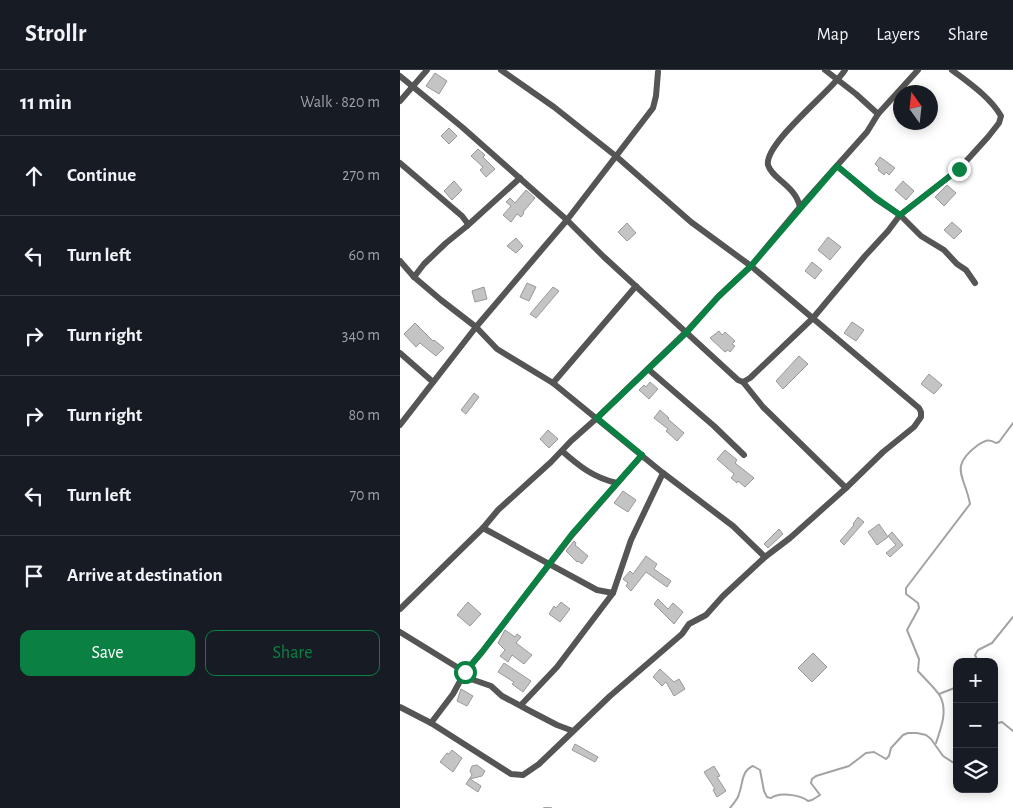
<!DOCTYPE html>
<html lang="en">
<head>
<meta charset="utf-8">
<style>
  body { margin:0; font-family:"Alegreya Sans",sans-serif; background:#20242c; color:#f1f3f6 }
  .controls { position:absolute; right:15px; bottom:15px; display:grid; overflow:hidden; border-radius:10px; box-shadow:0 2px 12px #0003 }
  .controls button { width:45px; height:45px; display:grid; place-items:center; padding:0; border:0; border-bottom:1px solid #363941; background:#171b24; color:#f1f3f6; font:25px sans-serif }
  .compass { position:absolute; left:493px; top:15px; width:45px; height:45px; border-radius:50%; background:#171b24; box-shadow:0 2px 12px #0003; rotate:345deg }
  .stop { position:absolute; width:15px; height:15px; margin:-11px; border:4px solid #0b8043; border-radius:50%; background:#fff }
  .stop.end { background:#0b8043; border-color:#fff; box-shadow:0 1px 5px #0008 }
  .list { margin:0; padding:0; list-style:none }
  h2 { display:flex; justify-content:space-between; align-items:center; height:65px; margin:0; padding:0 20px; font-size:21px }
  h2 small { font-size:16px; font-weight:400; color:#9ea1a6 }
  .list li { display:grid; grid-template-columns:32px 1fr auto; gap:15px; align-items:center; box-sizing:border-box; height:80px; padding:0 20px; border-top:1px solid #363941 }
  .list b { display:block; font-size:19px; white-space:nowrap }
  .list em { font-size:16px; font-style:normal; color:#9ea1a6 }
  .actions { display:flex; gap:10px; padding:15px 20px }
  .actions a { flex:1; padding:11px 0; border:1px solid #0b8043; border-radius:10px; text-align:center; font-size:18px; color:#0b8043 }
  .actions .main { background:#0b8043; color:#fff }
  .icon { flex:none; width:28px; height:28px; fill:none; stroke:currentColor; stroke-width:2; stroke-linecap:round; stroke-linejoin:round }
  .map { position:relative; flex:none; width:613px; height:738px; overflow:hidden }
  header { display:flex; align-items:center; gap:30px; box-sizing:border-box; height:70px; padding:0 25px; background:#171b24; border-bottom:1px solid #363941 }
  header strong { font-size:24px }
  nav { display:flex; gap:28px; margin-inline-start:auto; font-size:18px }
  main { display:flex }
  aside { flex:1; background:#171b24 }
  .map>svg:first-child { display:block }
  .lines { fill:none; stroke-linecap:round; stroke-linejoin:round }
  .stream { stroke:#a3a3a3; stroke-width:2 }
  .building { fill:#c4c4c4; stroke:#999 }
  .minor { stroke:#555; stroke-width:6 }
  .route { stroke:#0b8043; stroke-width:6 }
</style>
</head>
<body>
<header>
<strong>Strollr</strong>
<nav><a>Map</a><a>Layers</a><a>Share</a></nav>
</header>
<main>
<aside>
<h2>11 min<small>Walk · 820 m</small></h2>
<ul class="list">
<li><svg class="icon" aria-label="ahead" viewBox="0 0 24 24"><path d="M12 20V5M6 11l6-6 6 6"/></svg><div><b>Continue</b></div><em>270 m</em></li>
<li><svg class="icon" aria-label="left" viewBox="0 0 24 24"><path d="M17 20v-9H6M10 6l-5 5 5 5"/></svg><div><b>Turn left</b></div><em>60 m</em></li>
<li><svg class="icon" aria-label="right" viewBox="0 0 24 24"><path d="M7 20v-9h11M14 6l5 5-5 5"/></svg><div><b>Turn right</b></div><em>340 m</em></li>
<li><svg class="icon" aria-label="right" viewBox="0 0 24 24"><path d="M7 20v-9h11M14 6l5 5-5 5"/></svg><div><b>Turn right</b></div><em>80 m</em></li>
<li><svg class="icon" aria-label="left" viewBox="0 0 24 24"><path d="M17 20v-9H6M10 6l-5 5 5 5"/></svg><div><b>Turn left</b></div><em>70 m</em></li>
<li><svg class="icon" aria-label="arrive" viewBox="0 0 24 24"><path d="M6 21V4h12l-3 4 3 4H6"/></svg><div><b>Arrive at destination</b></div></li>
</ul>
<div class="actions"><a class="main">Save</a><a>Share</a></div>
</aside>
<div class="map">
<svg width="613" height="738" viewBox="0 0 613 738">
  <rect width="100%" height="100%" fill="#fff"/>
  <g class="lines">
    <g class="stream">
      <polyline points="578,592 575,585 578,580 592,573 613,547"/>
      <polyline points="539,624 557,617"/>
      <polyline points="594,654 602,652 613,661"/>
      <path d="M536 673C541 658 548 641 540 626 536 619 524 608 518 601L519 589 507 560 519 538 518 533 506 524V518L570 434C565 406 548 397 578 375 585 371 588 368 596 373L599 372 613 353"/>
      <polyline points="144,738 151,738"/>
      <path d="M330 738C333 734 338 729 339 724 343 714 341 701 353 696L360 700 364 721 367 727C375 729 368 728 375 726 384 723 401 725 408 731L412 730 420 725 411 713 412 709 416 706 449 696 466 683 474 682 486 689 489 686 491 678 503 665 508 663H517L526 665 531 669 543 686 557 695"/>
    </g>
  </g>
  <g class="building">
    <polygon points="35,3 47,11 39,24 26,16"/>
    <polygon points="49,58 57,66 49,74 41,66"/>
    <polygon points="78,79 85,85 83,87 95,99 86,107 80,100 83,97 71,86"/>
    <polygon points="480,87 495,98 489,105 486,102 484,105 478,100 479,98 475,94"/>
    <polygon points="54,111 62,120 52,130 44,121"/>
    <polygon points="503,111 514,121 506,130 495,120"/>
    <polygon points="547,115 556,123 544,136 535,127"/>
    <polygon points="126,120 135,128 123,142 124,143 121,147 117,144 111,152 103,145 111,136 106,132 110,128 115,133"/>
    <polygon points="552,152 562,161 554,169 544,160"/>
    <polygon points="227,153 236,163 227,171 218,162"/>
    <polygon points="428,167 441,177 430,190 418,180"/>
    <polygon points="116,168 123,176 116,183 107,176"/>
    <polygon points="412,192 422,200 415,209 405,201"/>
    <polygon points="127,213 136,217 129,231 120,227"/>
    <polygon points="84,217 87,229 75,232 72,221"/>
    <polygon points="153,217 159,221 136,248 130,244"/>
    <polygon points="452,252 464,260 456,271 444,263"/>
    <polygon points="15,253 33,271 34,270 44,278 36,286 20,273 16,277 4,264"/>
    <polygon points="319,261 322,265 325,262 335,271 332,274 335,276 330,282 328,280 325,282 310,268"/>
    <polygon points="399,286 408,294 383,319 376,311"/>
    <polygon points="529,304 542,315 534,324 521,314"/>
    <polygon points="250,312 258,319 249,329 239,320 244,315 246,317"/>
    <polygon points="74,323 79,327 66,344 61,340"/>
    <polygon points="260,340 269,348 268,349 284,363 277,371 266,361 268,359 254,348"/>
    <polygon points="148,360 158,369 149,378 140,369"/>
    <polygon points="325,380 337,390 335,393 354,408 345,417 338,411 337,413 331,408 334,404 317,389"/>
    <polygon points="223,421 236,430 228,442 214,433"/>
    <polygon points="458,447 464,452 444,475 440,471 454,455 453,454"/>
    <polygon points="479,454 488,467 477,475 468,462"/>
    <polygon points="379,459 383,464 368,478 364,474"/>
    <polygon points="492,462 503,475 490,487 486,483 496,475 488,466"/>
    <polygon points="174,471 176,473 175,475 188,486 182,494 178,491 177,492 166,481"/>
    <polygon points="246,486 257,494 254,499 271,511 267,517 246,502 231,521 226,516 228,513 223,509 230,501 233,504"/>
    <polygon points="258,529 268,539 273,533 283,542 274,554 254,534"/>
    <polygon points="68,532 81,544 70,556 57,545"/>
    <polygon points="161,532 170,539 160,552 149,544 154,536 156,538"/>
    <polygon points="105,560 115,567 117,564 121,567 116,573 132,585 124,594 112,585 108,592 100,586 105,580 98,573"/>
    <polygon points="413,583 427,597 412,612 398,598"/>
    <polygon points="104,593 131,611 123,622 112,614 114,612 98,602"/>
    <polygon points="260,599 274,612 279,609 285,619 274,626 266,612 262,616 253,607"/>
    <polygon points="61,619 73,626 67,636 57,631"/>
    <polygon points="175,674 198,687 195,692 172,680"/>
    <polygon points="52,680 62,688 53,702 40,692 47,683 49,684"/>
    <polygon points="77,695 85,701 82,706 70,709 81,716 78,722 66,714 72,705 70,701 72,696"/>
    <polygon points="314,696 320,706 317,707 326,721 317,727 313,720 315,719 304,702"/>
  </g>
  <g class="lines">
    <g class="minor">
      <polyline points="425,0 456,24 478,44"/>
      <path d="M0 6 62 57 167 150 204 187 338 310 343 312 350 308 413 248 465 186 488 161 500 145 559 99 588 67 599 53 601 46C590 27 569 13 552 0"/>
      <polyline points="0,31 27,0"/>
      <polyline points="0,93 62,146 68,154 67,156 46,173 24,194 14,207"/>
      <polyline points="437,96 476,129 500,145 521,166 544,180 557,194 566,200 575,213"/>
      <path d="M400 137C395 115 372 109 368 95 364 73 433 20 445 0"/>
      <polyline points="67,156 120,108"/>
      <polyline points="0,191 14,207 41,230 76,257 97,279 153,313 263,403 333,456 365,487"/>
      <polyline points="0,283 33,312"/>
      <polyline points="248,299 314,356 344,385"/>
      <polyline points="343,312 363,337 446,418"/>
      <polyline points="153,313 236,216"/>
      <polyline points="0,355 76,257 167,150 253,38 256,26 258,2"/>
      <path d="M162 381C179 396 194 408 217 413"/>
      <polyline points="83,458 197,520 213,523"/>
      <polyline points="0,539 83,458 98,440 151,392 171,371 197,348 287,261 318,227 351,196 400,137 467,62 478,44 518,0"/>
      <polyline points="0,562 65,602 68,608 91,616 102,626 132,642 157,655 173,661"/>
      <polyline points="121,635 157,597 213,523 231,470 263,403"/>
      <polyline points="0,637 31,653 111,704 123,705 139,694 210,626 282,564 289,554 306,545 323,526 365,487 390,468 446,418 483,382 514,357 521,347 521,342 519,338 351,196 291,152 217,87 154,37 101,0"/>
      <polyline points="31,653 53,624 65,602 82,582 172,465 242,385"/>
    </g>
  </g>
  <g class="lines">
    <polyline class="route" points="65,602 82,582 172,464 242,385 197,348 287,262 318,227 351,196 437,96 476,128 500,145 559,99"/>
  </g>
</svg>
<div class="controls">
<button>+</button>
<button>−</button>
<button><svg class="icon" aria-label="layers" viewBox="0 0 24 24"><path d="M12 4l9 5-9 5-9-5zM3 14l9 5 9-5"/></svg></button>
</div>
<svg class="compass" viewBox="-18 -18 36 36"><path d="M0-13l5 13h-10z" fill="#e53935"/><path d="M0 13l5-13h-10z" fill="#9ea1a6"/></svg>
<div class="stop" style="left:65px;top:602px"></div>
<div class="stop end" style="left:559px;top:99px"></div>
</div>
</main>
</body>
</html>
